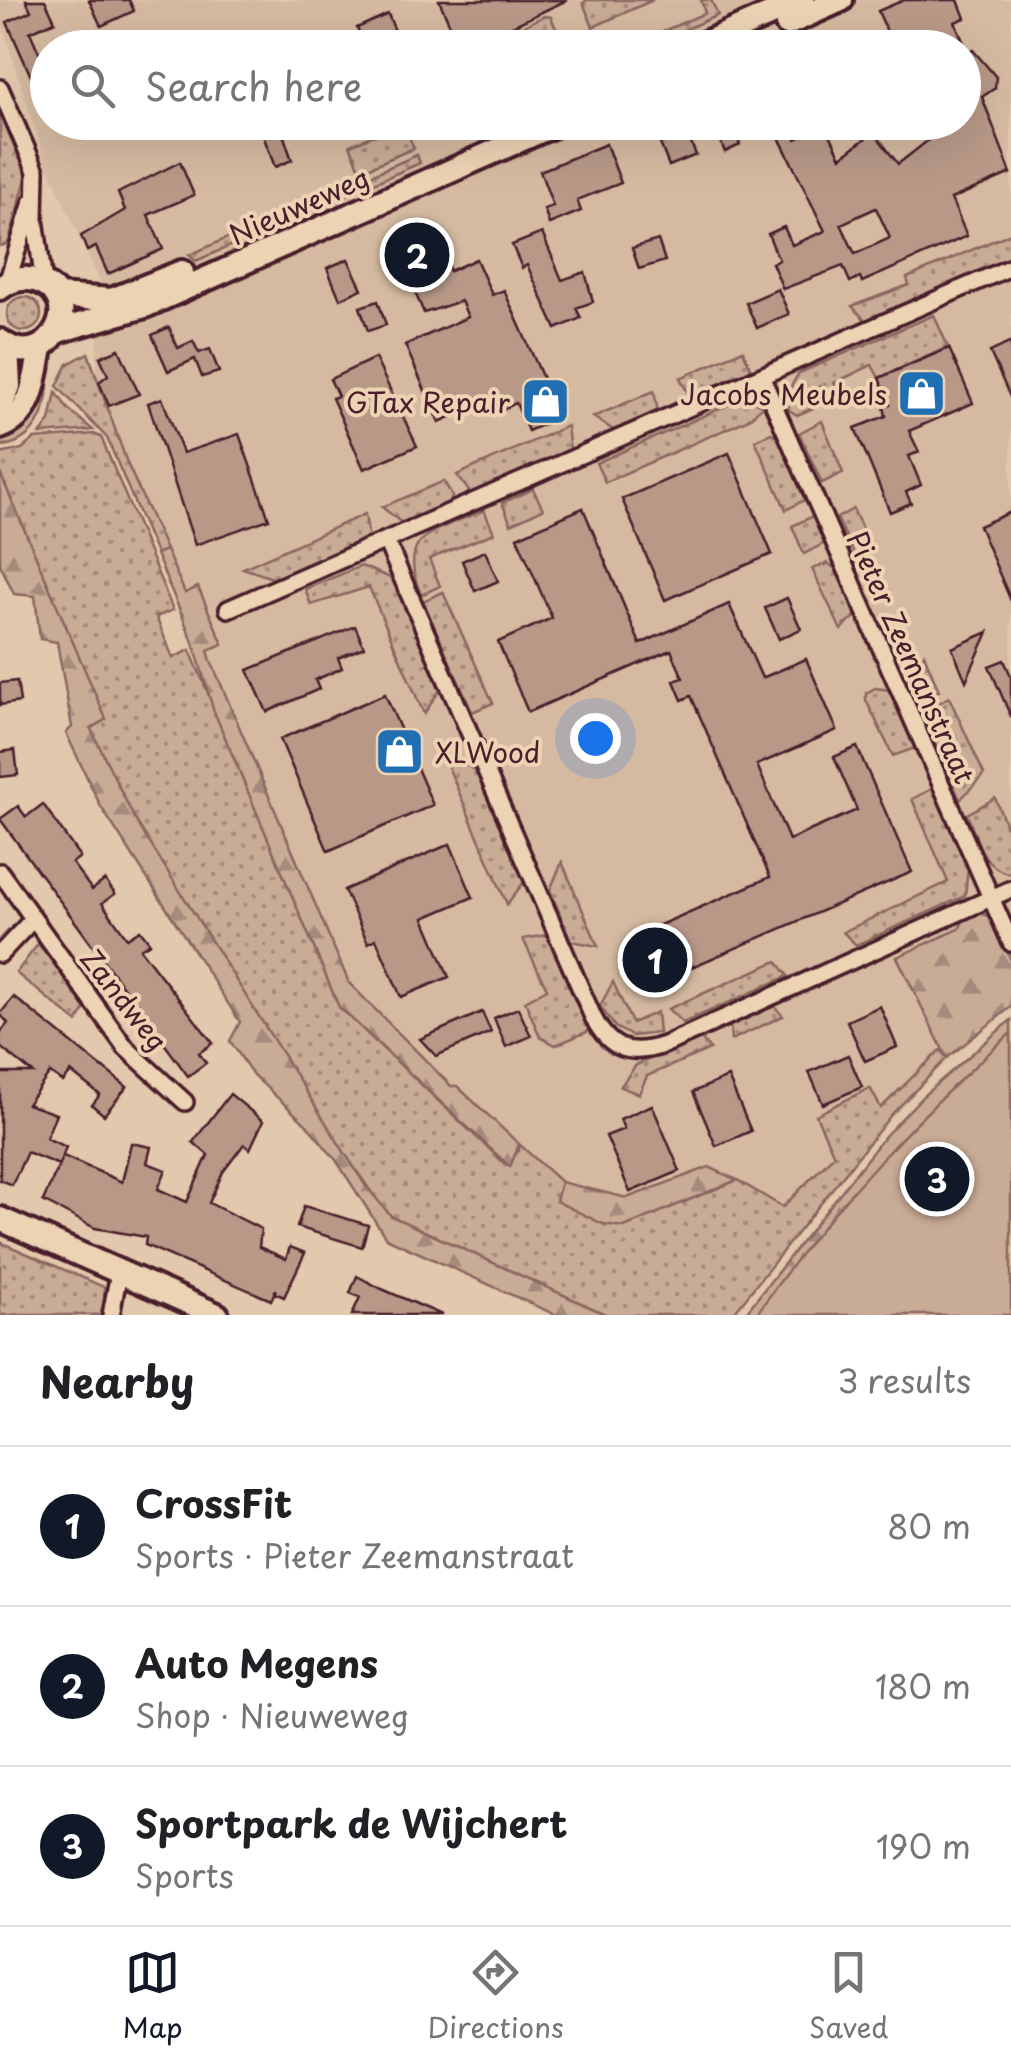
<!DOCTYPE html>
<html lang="en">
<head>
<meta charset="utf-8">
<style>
  body { margin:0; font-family:"Playpen Sans",sans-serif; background:#f6f6f6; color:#202124 }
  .you { position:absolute; left:595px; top:738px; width:35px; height:35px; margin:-25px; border:8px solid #fff; border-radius:50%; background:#1a73e8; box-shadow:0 0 0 15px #1a73e833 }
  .badge { display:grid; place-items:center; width:65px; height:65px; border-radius:50%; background:#111827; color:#fff; font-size:32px; font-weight:700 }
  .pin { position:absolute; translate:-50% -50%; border:5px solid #fff; box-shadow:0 2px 10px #0006 }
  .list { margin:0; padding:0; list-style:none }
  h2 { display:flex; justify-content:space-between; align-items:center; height:130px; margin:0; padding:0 40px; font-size:42px }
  h2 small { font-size:32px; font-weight:400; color:#757577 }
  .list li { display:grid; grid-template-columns:65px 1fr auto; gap:30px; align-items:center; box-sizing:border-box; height:160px; padding:0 40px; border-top:2px solid #e0e0e0 }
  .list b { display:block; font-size:38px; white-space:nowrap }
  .list p { margin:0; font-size:32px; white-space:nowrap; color:#757577 }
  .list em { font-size:32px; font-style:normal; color:#757577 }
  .icon { flex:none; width:55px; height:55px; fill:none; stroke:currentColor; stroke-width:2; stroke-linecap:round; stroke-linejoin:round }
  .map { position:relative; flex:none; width:1011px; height:1315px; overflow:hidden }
  .search { position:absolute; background:#fff; box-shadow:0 10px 40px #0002; left:30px; right:30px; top:30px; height:110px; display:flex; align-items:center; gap:25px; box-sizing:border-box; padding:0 35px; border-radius:55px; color:#757577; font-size:38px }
  .sheet { height:610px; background:#fff }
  nav { display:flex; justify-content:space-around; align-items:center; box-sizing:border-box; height:140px; border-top:2px solid #e0e0e0; background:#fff; font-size:28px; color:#757577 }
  nav a { display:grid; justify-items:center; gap:5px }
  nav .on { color:#111827 }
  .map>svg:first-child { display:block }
  .built { fill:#d5baa1; fill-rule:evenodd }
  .grass { fill:url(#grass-dots); stroke:#8a6660; stroke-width:2.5 }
  .forest { fill:url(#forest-firs); stroke:#8a6660; stroke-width:2.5 }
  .garden { fill:#c9ac96; stroke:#8a6660; stroke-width:2.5 }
  .building { fill:#b89988; stroke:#4a1f2b; stroke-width:2.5; fill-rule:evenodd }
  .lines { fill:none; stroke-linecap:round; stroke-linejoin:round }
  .street-casing { stroke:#4a1f2b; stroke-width:22 }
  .secondary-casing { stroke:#4a1f2b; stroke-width:30 }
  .street { stroke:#ecd3b4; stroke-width:15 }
  .secondary { stroke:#ecd3b4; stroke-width:22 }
  .labels { text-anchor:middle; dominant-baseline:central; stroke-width:8; stroke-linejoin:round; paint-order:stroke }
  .street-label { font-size:28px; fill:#4a1f2b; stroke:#ecd3b4 }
  .poi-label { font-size:28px; fill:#4a1f2b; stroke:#ecd3b4; text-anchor:end }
</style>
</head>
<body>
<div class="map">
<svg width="1011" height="1315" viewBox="0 0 1011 1315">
  <defs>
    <pattern id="grass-dots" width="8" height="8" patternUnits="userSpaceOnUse" patternTransform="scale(2.5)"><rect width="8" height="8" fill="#c9ac96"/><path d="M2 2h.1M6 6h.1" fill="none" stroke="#a58b7b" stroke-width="1.8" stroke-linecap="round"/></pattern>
    <pattern id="forest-firs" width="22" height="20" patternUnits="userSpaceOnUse" patternTransform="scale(2.5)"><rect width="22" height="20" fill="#c9ac96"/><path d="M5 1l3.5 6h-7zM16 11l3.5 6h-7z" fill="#a58b7b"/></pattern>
  </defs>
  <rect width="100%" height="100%" fill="#e2c8ac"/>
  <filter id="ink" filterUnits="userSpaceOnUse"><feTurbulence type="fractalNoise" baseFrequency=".01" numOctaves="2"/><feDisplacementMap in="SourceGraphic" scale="20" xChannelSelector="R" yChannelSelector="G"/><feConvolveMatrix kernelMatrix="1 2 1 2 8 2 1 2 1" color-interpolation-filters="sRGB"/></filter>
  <g filter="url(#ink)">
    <path class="built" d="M0 0H1011V912L902 957 942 1055 772 1228 624 1208 534 1173 345 995 96 388 100 282 44 158 0 18ZM48 48H964V122H48Z"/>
    <g class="grass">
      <polygon points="587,0 653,0 593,27 583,3"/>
      <polygon points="701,0 711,0 718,15 645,47 627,47 705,13"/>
      <polygon points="544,16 551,17 561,40 544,47 480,47"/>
      <polygon points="0,111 27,175 8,244 0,246"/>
      <polygon points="393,127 407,133 414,148 361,171 350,145"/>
      <polygon points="417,155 420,163 335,200 327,194"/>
      <polygon points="316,199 319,207 196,261 189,255"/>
      <polygon points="1011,233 1011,258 867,322 852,306 909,285 907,278"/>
      <circle cx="24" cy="314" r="17"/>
      <polygon points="934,315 948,347 879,378 872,365 834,383 839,397 829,401 821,386 810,391 816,407 797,415 789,410 788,391 799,373"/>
      <polygon points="743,350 752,372 696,396 688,393 680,378"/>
      <polygon points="88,353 127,463 166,550 156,554 107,438 57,386 68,364"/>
      <path d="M40 384H48C47 414 33 444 0 446V434Z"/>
      <polygon points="654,391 658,412 615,431 593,417"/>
      <polygon points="56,392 68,409 93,430 40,434 50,421"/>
      <polygon points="751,400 763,406 747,420 605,482 596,463 735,402"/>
      <polygon points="822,421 843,473 822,483 799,433"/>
      <polygon points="567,426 570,450 471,494 457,475"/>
      <polygon points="771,433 778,436 806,499 786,510 755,440"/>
      <polygon points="94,434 101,437 173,610 156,617 173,658 190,650 339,1007 504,1163 519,1151 519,1144 561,1182 556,1201 624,1227 737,1180 783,1207 834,1155 816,1115 870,1088 881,1108 940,1050 947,1058 891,1115 732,1315 607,1315 391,1216 381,1206 304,1095 134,818 90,728 105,718 0,473 0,454 22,449 34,439"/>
      <polygon points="444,481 452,496 450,503 403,524 382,507"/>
      <polygon points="533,489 543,509 511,524 502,503"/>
      <polygon points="853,509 873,552 855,556 837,518"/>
      <path d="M484 510 494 533 429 559 440 586 421 595C395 533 436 532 484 510Z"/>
      <polygon points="365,514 369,539 278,580 243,568"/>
      <polygon points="813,516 825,543 804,554 792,526"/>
      <polygon points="827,563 836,569 857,615 841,630 812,569"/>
      <polygon points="361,566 393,579 440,690 424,714 369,587 311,605 305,589"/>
      <polygon points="443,592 493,703 472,712 423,601"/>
      <polygon points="924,654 939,691 915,697 907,680"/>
      <polygon points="875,688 890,690 915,748 893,756 866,700 866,693"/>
      <polygon points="949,697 984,774 960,800 922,713"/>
      <path d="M446 762C457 763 468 763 475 772 493 793 512 855 524 882L507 904Z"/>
      <polygon points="934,788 968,868 965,896 856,945 843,932 948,882 912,799"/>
      <path d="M995 798 1011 838V874C982 869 977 838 967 814Z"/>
      <polygon points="562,862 598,946 571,941 550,890"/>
      <polygon points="547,935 589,1031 556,1045 540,1037 525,1001 547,989 523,939"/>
      <polygon points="38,944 88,1005 77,1022 16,973"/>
      <polygon points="777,961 788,976 683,1023 668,1009"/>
      <polygon points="613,982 632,1023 657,1012 659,1033 632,1036 615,1027 600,1006"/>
      <polygon points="773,1005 783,1016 731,1040 730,1024"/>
      <polygon points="699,1037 710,1049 647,1076 639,1094 620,1087 636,1065"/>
      <polygon points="0,1242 104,1287 105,1315 0,1315"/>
    </g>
    <g class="forest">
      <polygon points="0,473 106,719 91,729 134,818 365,1185 391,1216 607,1315 556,1315 386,1238 336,1160 306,1124 253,1075 230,1041 240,1022 101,807 66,733 72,727 57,642 40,639 35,596 14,594 0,564"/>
      <polygon points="166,550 185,593 198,587 223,644 208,650 211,661 349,983 451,1086 457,1086 519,1144 510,1167 339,1007 213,709 194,644 156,554"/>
      <polygon points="976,912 991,917 1011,960 1011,1007 947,1058 897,957 959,929 965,918"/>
      <polygon points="1011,1020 1011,1131 814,1315 744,1315 884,1137 923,1096"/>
      <polygon points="709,1167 737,1180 624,1227 603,1224 556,1201 561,1182 627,1198"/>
    </g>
    <path class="garden" d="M1011 1033V1315H756C829 1209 915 1119 1011 1033Z"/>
    <g class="building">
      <polygon points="26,0 45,0 55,21 30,32 48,73 48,115 7,22 31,11"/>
      <polygon points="89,0 129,0 134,11 101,26"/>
      <polygon points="439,0 567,0 466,48 460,48"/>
      <polygon points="904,0 958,0 965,18 955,22 966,48 894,48 878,11"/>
      <polygon points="388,14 402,48 365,48 357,28"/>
      <path d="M973 50 996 77 995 88 982 97 1011 173 951 199 967 236 862 282 860 277 850 282 843 266 783 289 772 263 779 260 768 234 784 227 792 245 825 231 778 135 791 129 796 139 826 126 841 157 874 132 898 164 935 135 929 122H964V54ZM876 208 890 238 855 254 841 224Z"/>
      <polygon points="258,122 279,122 292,160 275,167"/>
      <polygon points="661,122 675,122 678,129 684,126 696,155 669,166 653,126"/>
      <polygon points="712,122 772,122 737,137 740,145 725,152"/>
      <polygon points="606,144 621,183 577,200 581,211 549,224 544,209 553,206 540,171"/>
      <polygon points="180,162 194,195 148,215 163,249 108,274 96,247 87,251 81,236 125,210 118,193"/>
      <polygon points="542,233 562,280 585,272 593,302 576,308 581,318 556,329 527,265 522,268 512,245"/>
      <polygon points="435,238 450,271 476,259 492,295 504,290 560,417 528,431 516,403 504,409 498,396 439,422 405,345 468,317 461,301 424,313 398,254"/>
      <polygon points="658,240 665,261 639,269 632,248"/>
      <polygon points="348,259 362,289 340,299 327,268"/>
      <polygon points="778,289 789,314 757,328 746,303"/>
      <polygon points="378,301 386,325 368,331 360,307"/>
      <polygon points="169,327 178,348 193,341 199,353 210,349 219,372 202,377 195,359 168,371 152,335"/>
      <polygon points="1011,342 1011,399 990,352"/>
      <polygon points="949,348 973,403 909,431 919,452 909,456 921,485 906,492 911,503 890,512 855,428 886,416 884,406 890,405 879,378"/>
      <polygon points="119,349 139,394 109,406 99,382 108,375 100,357"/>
      <polygon points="375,358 417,446 364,469 332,398 338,396 330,379"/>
      <polygon points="162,398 183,453 239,434 269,519 195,545 148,403"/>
      <polygon points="729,453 772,554 665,600 622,499"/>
      <polygon points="583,508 640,644 729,604 762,678 806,659 837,730 757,765 789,840 857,810 834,757 857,747 912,872 650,985 630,938 770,877 691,696 682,700 674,681 683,678 671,650 528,712 498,642 552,618 517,537"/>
      <polygon points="1011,512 1011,601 979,526"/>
      <polygon points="485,551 498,581 475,591 462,561"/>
      <polygon points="787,598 801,629 779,639 765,608"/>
      <polygon points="355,626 364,647 338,658 342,668 315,680 319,689 267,712 248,670"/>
      <polygon points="988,632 966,681 952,648"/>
      <polygon points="1004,660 1011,676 1011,717 989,666"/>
      <polygon points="17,681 20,702 0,705 0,683"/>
      <polygon points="385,694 433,805 328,851 280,739"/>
      <polygon points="15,750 18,775 0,777 0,752"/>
      <polygon points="43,804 80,857 72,863 92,890 105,880 115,894 102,903 127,938 140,930 150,943 140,949 213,1043 199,1053 206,1063 188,1076 0,819 18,806 26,817"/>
      <polygon points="450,844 473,897 424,918 449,977 401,997 376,939 368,943 344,890"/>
      <polygon points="14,997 127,1087 104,1115 92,1105 100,1095 71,1072 63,1082 50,1073 27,1104 56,1114 46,1138 66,1147 59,1165 27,1152 12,1185 0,1180 0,1073 33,1073 0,1047 0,1033 8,1023 0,1014"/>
      <polygon points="880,1006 897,1047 865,1061 847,1021"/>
      <polygon points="518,1008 531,1036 506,1047 494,1018"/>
      <polygon points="482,1012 491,1032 436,1056 420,1039"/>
      <polygon points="848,1055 862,1087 823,1104 809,1072"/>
      <polygon points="728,1077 751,1131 716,1146 693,1092"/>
      <polygon points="230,1094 263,1121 250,1149 244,1144 223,1172 209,1203 261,1229 259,1247 286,1259 290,1247 305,1253 284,1297 275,1293 276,1289 271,1300 145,1245 146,1237 95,1228 43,1201 63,1156 122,1182 131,1143 151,1147 147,1163 166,1170 158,1189 187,1202 208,1155 193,1142"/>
      <polygon points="652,1105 680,1171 630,1192 606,1136 624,1129 620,1119"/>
      <polygon points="304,1206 368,1225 362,1247 297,1227"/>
      <polygon points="357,1276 382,1289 442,1315 352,1315 360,1297 350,1293"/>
    </g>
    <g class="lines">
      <defs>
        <g id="street">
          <polyline points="0,88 36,171 35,219 44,283"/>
          <polyline points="7,283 32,202"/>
          <polyline points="762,378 1011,943"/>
          <path d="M387 543 593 1017C609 1049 629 1057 664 1045L1011 889"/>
          <polyline points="228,609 1011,267"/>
          <polyline points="0,872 126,1048 185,1102"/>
          <polyline points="0,954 33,919"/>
          <polyline points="111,1315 119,1272"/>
        </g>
        <g id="secondary">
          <polyline points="787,24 841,0"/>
          <polyline points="694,48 803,0"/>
          <path d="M0 288C11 280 24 276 38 281 89 299 47 377 0 341"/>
          <polyline points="57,296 112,300 182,272"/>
          <polyline points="58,331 145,306 561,122"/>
          <polyline points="0,408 9,386 7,346"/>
          <path d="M0 427C33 416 35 378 41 348"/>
          <polyline points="0,1219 217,1315"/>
        </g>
      </defs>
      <use href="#street" class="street-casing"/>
      <use href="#secondary" class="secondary-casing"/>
      <use href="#street" class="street"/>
      <use href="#secondary" class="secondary"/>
    </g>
  </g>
  <defs>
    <symbol id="shop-square" viewBox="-11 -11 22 22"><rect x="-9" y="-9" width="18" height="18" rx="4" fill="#1f6fb2" stroke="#ecd3b4"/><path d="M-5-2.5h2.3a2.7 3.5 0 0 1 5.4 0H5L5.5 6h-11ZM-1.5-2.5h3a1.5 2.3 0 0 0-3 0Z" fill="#fff"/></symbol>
  </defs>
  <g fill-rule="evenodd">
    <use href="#shop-square" x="894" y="366" width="55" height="55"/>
    <use href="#shop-square" x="518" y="374" width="55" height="55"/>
    <use href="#shop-square" x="372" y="724" width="55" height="55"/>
  </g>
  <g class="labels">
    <g class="street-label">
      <text transform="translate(299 205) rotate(-24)">Nieuweweg</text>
      <text transform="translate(912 657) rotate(66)">Pieter Zeemanstraat</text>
      <text transform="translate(125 999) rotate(52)">Zandweg</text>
    </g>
    <g class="poi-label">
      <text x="887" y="393">Jacobs Meubels</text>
      <text x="510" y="401">GTax Repair</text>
      <text x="435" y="751" text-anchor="start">XLWood</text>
    </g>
  </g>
</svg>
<div class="you"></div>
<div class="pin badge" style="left:655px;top:960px">1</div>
<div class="pin badge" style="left:417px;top:255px">2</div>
<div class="pin badge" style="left:937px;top:1179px">3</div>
<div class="search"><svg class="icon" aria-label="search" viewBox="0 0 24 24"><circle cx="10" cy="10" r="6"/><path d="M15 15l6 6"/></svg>Search here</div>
</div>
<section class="sheet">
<h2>Nearby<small>3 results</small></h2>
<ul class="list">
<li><span class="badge">1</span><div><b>CrossFit</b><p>Sports · Pieter Zeemanstraat</p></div><em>80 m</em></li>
<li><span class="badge">2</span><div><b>Auto Megens</b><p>Shop · Nieuweweg</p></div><em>180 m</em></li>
<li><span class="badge">3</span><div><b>Sportpark de Wijchert</b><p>Sports</p></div><em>190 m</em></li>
</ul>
</section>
<nav>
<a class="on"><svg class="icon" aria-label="map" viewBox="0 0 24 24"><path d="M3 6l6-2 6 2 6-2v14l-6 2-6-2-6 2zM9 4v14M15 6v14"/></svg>Map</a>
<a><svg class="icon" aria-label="directions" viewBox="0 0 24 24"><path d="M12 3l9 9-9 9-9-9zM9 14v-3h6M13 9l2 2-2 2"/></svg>Directions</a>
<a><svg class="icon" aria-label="saved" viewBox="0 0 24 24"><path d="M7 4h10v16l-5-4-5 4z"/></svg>Saved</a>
</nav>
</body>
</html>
